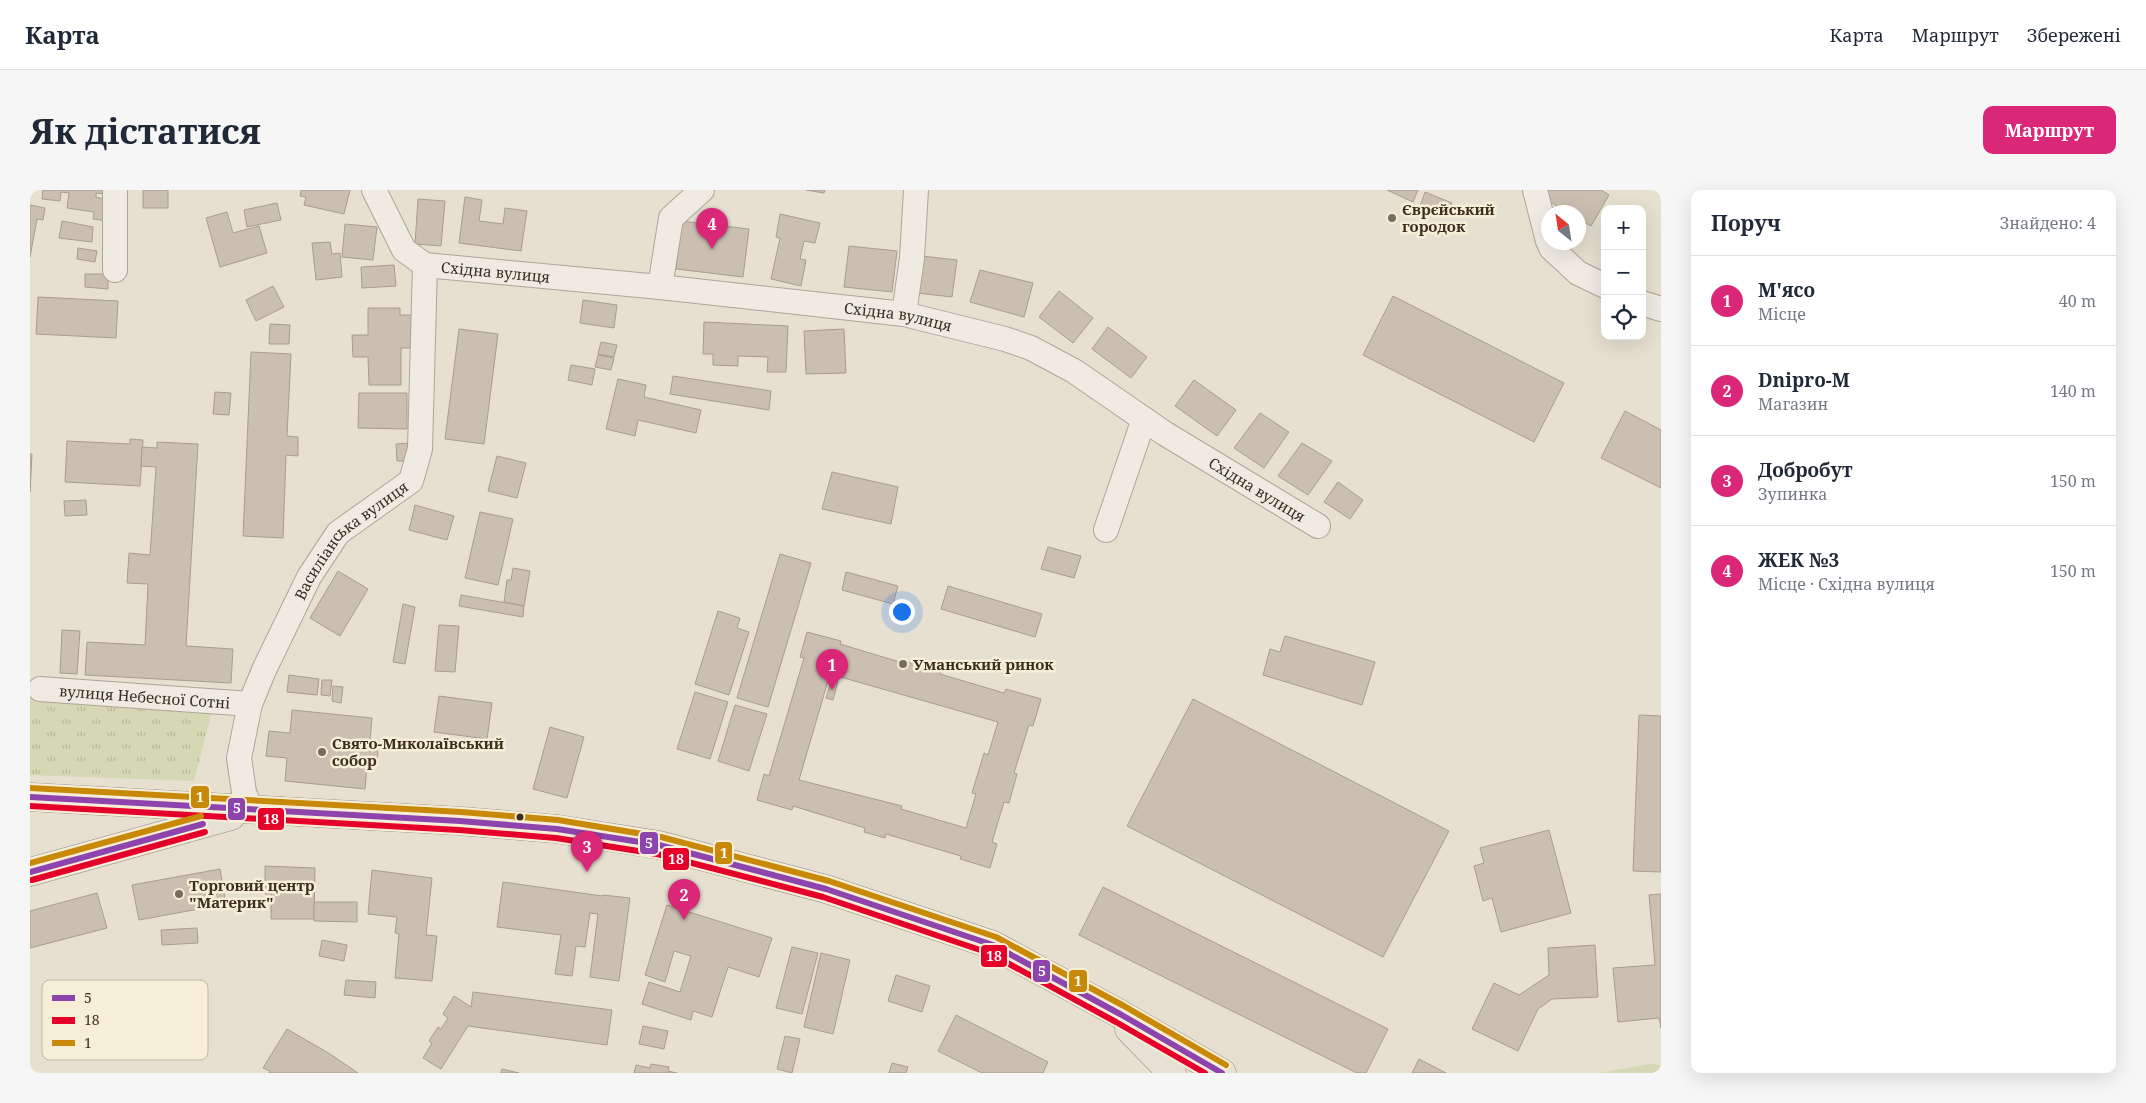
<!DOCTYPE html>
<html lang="uk">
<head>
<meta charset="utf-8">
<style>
  body { margin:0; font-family:"Noto Serif",serif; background:#f6f6f7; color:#1f2937 }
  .controls { position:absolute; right:15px; top:15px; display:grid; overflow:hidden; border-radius:10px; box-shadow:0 5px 20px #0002 }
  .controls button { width:45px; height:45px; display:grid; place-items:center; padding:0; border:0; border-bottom:1px solid #e0e1e3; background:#fff; color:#1f2937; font:25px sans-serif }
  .compass { position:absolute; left:1511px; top:15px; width:45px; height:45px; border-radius:50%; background:#fff; box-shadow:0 5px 20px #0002; rotate:330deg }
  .you { position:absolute; left:871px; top:421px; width:18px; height:18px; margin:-12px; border:4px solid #fff; border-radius:50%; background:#1a73e8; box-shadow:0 0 0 8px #1a73e833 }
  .badge { display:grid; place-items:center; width:32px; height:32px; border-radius:50%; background:#db2777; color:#fff; font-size:16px; font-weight:700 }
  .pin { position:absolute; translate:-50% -41px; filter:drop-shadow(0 1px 2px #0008) }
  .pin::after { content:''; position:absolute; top:26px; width:18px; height:15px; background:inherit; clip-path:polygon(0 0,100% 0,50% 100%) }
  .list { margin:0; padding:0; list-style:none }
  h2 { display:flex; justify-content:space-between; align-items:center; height:65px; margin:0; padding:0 20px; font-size:21px }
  h2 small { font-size:16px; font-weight:400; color:#747a83 }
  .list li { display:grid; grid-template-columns:32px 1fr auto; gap:15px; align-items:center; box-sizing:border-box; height:90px; padding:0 20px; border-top:1px solid #e0e1e3 }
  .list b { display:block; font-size:19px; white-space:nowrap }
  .list p { margin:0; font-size:16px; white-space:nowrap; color:#747a83 }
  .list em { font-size:16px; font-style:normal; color:#747a83 }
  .icon { flex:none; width:28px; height:28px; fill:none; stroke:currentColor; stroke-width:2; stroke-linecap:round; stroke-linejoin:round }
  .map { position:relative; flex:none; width:1631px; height:883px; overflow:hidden; border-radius:10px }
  header { display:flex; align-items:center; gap:30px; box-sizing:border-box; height:70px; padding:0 25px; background:#fff; border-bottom:1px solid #e0e1e3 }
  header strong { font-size:24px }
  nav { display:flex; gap:28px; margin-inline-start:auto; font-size:18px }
  .intro { display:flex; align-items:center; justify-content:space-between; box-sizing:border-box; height:120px; padding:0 30px }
  h1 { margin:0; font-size:35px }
  .button { padding:12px 22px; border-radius:10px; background:#db2777; color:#fff; font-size:18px; font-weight:700 }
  main { display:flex; gap:30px; padding:0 30px }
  aside { flex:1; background:#fff; border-radius:10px; box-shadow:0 5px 20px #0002 }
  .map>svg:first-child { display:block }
  .grass { fill:#d6d7b3 }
  .park { fill:url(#park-tufts) }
  .building { fill:#cbbfb2; stroke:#a89c90; fill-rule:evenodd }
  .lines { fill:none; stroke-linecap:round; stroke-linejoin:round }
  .minor-casing { stroke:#ada599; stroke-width:26 }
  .major-casing { stroke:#928b80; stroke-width:29 }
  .minor { stroke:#efebe3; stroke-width:24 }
  .major { stroke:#e6e1d4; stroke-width:28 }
  .bus-1-casing { stroke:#f7eed8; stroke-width:10 }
  .bus-2-casing { stroke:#f7eed8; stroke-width:10 }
  .bus-3-casing { stroke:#f7eed8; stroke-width:10 }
  .bus-1 { stroke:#8e44ad; stroke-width:6 }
  .bus-2 { stroke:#e4002b; stroke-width:6 }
  .bus-3 { stroke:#c88808; stroke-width:6 }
  .poi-dot { fill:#786c5e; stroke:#f7eed8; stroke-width:2 }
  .bus-dot { fill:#3d2e20; stroke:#f7eed8; stroke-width:2 }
  .labels { text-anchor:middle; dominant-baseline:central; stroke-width:5; stroke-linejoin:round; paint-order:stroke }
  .poi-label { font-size:15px; font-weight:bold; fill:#3d2e20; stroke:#f7eed8; text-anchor:start }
  .street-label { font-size:15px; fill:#3d2e20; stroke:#f7eed8 }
  .key { fill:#f7eed8; stroke:#bfb4a1; stroke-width:1 }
  .key-label { font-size:14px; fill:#3d2e20 }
  .line-badge { stroke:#f7eed8; stroke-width:2 }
  .badge-label { font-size:14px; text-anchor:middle; font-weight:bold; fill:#fff }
</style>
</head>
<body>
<header>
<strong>Карта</strong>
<nav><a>Карта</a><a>Маршрут</a><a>Збережені</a></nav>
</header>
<div class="intro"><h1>Як дістатися</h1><a class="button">Маршрут</a></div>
<main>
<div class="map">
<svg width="1631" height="883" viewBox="0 0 1631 883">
  <defs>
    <pattern id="park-tufts" width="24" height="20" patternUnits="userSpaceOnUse" patternTransform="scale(1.25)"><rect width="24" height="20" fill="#d6d7b3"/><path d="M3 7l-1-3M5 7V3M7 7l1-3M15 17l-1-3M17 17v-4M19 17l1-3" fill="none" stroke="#b9b99a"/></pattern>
  </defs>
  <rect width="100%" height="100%" fill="#e7e0d1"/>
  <polygon class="grass" points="1619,874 1631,875 1631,883 1569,883"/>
  <polygon class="park" points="0,507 184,514 164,591 0,585"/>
  <g class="building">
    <polygon points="13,0 76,0 76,4 66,3 66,7 78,10 77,31 63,29 64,22 37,18 39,3 31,2 30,11 12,9"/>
    <rect x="113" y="0" width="25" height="18"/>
    <polygon points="271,0 320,0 314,24 274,15 276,7 270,6"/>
    <polygon points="776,0 795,0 794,3"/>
    <polygon points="1357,0 1388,0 1383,12"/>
    <polygon points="1518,0 1571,0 1579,5 1561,36 1548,29 1548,22 1538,22 1513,8"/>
    <polygon points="1395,2 1422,13 1417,26 1390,16"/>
    <polygon points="435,7 452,10 449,31 473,34 475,18 497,21 491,61 429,53"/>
    <polygon points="388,9 415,11 411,56 385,54"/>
    <polygon points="247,13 251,30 217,37 214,20"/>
    <polygon points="0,15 15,18 13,30 7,29 0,67"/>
    <polygon points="197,22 203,43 229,36 237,63 190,77 176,28"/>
    <polygon points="750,24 790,33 785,53 774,51 770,69 776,70 771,96 741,89 750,48 746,47"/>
    <polygon points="32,31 63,37 62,52 29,48"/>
    <polygon points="651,31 719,39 713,87 646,79"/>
    <polygon points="315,34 347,37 343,70 312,67"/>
    <polygon points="300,52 302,64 310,63 312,87 286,90 282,53"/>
    <polygon points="819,56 867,61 862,102 814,97"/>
    <polygon points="48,58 67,61 65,72 47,69"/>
    <polygon points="892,66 927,70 922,107 887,103"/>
    <polygon points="364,75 366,96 332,98 331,77"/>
    <polygon points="950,80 1003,93 994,127 940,112"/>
    <polygon points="55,84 78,84 78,99 55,97"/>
    <polygon points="243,96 254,117 226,131 216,110"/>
    <polygon points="1029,101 1063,128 1043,153 1009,127"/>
    <polygon points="1363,106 1534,193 1504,252 1333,165"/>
    <polygon points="8,107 88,111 86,148 6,144"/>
    <polygon points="553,110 587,115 584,138 550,133"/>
    <polygon points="338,118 370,118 370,125 382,125 382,158 371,158 371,195 339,195 338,167 323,167 322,145 338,145"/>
    <polygon points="674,132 758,136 756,182 737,182 738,167 708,166 708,176 683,175 683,164 673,164"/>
    <polygon points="240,134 260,135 259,154 239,154"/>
    <polygon points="1078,137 1117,167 1101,188 1062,159"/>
    <polygon points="429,139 468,144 454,254 415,249"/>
    <polygon points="814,139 816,183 776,184 774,141"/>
    <polygon points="571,152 587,155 584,167 568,164"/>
    <polygon points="221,162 261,164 257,246 268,247 268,266 256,265 253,348 213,346"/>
    <polygon points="568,165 584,168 581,180 565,177"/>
    <polygon points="541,175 565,179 562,195 538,190"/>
    <polygon points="643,186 741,201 739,220 640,204"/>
    <polygon points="588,189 616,195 614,207 671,220 666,243 608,230 605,246 576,239"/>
    <polygon points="1164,190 1206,220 1187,246 1145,216"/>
    <polygon points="185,202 201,203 199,225 183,224"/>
    <polygon points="329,203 377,203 377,239 328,238"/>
    <polygon points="1595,221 1631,240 1631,298 1571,268"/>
    <polygon points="1230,223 1259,242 1234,278 1204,258"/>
    <polygon points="100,249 113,250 110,296 35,292 37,251 100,254"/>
    <polygon points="127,252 168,254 156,456 203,459 201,493 55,485 57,452 115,455 118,394 97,393 99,363 120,365 126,277 111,276 112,257 127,258"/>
    <polygon points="380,253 380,271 367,271 366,254"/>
    <polygon points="1272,253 1302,271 1278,305 1248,286"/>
    <polygon points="0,264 2,264 0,302"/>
    <polygon points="467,266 496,273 487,308 458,301"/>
    <polygon points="802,282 868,297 861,334 792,319"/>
    <polygon points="1308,292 1333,310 1320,329 1294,312"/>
    <polygon points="56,310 57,325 35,326 34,311"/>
    <polygon points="385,315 424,326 417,350 379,340"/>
    <polygon points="450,322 483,329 468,395 435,388"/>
    <polygon points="1018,357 1051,366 1044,388 1011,379"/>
    <polygon points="750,364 781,373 738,517 707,508"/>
    <polygon points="483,378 500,381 494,416 474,412 477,390 481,390"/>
    <polygon points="308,381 338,399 310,446 280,428"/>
    <polygon points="816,382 868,396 863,414 812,400"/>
    <polygon points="918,396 1012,424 1005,447 911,419"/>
    <polygon points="431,405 494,416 493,427 429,416"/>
    <polygon points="373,414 385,417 375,474 363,472"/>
    <polygon points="688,421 710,428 707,438 719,442 699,505 665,494"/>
    <polygon points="409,435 429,436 425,482 405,481"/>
    <polygon points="32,440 50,441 47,484 30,483"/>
    <path d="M777 442 811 451 810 454 873 473 874 471 911 481 910 484 974 503 976 499 1011 509 1003 536 999 535 984 583 987 584 979 613 974 612 962 652 967 654 960 678 930 669 931 666 856 644 855 648 834 642 835 638 763 616 762 620 727 610 734 584 739 586 774 468 770 467ZM800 484 968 532 958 565 954 563 942 603 946 604 936 638 871 619 872 616 769 590Z"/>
    <polygon points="1255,446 1345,472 1332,515 1233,485 1240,459 1250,462"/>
    <polygon points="259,485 289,489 287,505 257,502"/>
    <polygon points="802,489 808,491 803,510 796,508"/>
    <polygon points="292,490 302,490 300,506 291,505"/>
    <polygon points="303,496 313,497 311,513 302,511"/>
    <polygon points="665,502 698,512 680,569 647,559"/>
    <polygon points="409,506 462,513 457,549 404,542"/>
    <polygon points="1163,509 1419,641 1353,767 1097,636"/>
    <polygon points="705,515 737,524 719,581 688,571"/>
    <polygon points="262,520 342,528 340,551 345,554 348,564 347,570 337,576 335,599 255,591 257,568 236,566 239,541 260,543"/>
    <polygon points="1609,525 1631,526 1631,682 1603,681"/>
    <polygon points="520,537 554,547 537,608 503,599"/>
    <polygon points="1519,640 1541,723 1471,742 1462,708 1453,711 1444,676 1454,673 1450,658"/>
    <polygon points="235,676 285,678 284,729 241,729 241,704 235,704"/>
    <polygon points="190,679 196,714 109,730 102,695"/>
    <polygon points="342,680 402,688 396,745 407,746 402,791 365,788 369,744 365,743 367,727 338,724"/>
    <polygon points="473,692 572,706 573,705 600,708 589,791 560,787 568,724 560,723 555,757 546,756 542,786 525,784 531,745 467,737"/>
    <polygon points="1073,697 1358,839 1336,883 1327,883 1049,745"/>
    <polygon points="67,703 77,738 0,758 0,721"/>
    <polygon points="1631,704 1631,838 1629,828 1588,832 1583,778 1625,775 1619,705"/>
    <polygon points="284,712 327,712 327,732 284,731"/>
    <polygon points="637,715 742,748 729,787 698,777 682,827 663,821 661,830 612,814 619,792 650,802 661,766 644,761 635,792 615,785"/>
    <polygon points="167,738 168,753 132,755 131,740"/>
    <polygon points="292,750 317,755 314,771 289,766"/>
    <polygon points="1565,755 1568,807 1522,809 1508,819 1488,861 1442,839 1464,793 1489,805 1519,785 1518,758"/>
    <polygon points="762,757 788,763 772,824 746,818"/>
    <polygon points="791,763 820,770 803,844 774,837"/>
    <polygon points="866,785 900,796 892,822 858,811"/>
    <polygon points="316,790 346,792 345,808 314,805"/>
    <polygon points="443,802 582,820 577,855 438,836 411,879 393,868 402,853 399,851 408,837 411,839 418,828 413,824 424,806 441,817"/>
    <polygon points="926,825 1018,872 1013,883 952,883 908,861"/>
    <polygon points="613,836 638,841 634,859 609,854"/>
    <polygon points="257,839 300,864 328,883 239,883 240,881 233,878"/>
    <polygon points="755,846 770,849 762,883 747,879"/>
    <polygon points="1389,869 1416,883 1382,883"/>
    <polygon points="862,873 878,877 876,883 859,883"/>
    <polygon points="621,874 639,877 638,881 647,883 604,883 606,875 620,878"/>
    <polygon points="472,879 489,883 471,883"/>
  </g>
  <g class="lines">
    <defs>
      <g id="minor">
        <polyline points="85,0 85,80"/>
        <polyline points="1505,0 1518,51"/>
        <polyline points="1519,52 1521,58 1548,83 1575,96"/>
        <path id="s1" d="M395 75 630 97 874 124 975 149 1001 158 1044 181 1134 243 1288 336"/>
        <polyline points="630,97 641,28 672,0"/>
        <polyline points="1612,113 1631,119"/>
        <polyline points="874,124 882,68 886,0"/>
        <polyline points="1076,340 1114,229"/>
        <path id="s2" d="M10 499 220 514"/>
        <path id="s3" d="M221 620 214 602 209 568 220 514 234 480 279 387 308 343 381 291 390 259 395 75 374 60 344 0"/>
      </g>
      <g id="major">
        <polyline points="0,607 430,631 527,639 629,655 796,699 963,755 1090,824 1192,883"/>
        <polyline points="0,682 201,626"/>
        <polyline points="1099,839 1142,883"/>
      </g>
    </defs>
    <use href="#minor" class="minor-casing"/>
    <use href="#major" class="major-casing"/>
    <use href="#minor" class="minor"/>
    <use href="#major" class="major"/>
    <defs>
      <g id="bus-1">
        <polyline points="0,607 430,631 527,639 629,655 796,699 963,755 1090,824 1192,883"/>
        <polyline points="0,682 173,634"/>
      </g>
      <g id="bus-2">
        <polyline points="0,616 429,640 526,648 627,664 793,707 959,763 1086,832 1175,883"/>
        <polyline points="2,690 175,642"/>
      </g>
      <g id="bus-3">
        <polyline points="0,598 431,622 528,630 631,647 799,691 966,747 1094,816 1196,875"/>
        <polyline points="0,673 171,626"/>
      </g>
    </defs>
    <use href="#bus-1" class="bus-1-casing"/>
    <use href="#bus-2" class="bus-2-casing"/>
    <use href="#bus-3" class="bus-3-casing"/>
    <use href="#bus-1" class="bus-1"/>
    <use href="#bus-2" class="bus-2"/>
    <use href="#bus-3" class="bus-3"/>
  </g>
  <g class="poi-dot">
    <circle cx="1362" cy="28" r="5"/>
    <circle cx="873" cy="474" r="5"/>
    <circle cx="292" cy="562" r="5"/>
    <circle cx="149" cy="704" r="5"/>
  </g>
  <circle class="bus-dot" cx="490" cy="627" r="4.5"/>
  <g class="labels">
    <g class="poi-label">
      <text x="1372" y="19">Єврєйський<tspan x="1372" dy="17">городок</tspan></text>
      <text x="883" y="474">Уманський ринок</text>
      <text x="302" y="553">Свято-Миколаївський<tspan x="302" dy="17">собор</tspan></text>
      <text x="159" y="695">Торговий центр<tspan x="159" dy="17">"Материк"</tspan></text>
    </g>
    <g class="street-label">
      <text stroke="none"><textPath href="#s1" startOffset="71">Східна вулиця</textPath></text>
      <text stroke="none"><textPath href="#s1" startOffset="476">Східна вулиця</textPath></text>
      <text stroke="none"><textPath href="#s1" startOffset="880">Східна вулиця</textPath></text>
      <text stroke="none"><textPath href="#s3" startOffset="305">Василіанська вулиця</textPath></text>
      <text stroke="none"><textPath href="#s2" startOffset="105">вулиця Небесної Сотні</textPath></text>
    </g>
  </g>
  <rect x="12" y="790" width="166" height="80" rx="8" class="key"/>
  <rect x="22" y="805" width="23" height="6" fill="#8e44ad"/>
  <rect x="22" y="827" width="23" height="7" fill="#e4002b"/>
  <rect x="22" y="850" width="23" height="6" fill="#c88808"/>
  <g class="key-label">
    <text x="54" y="813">5</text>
    <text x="54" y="835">18</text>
    <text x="54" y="858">1</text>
  </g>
  <g class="line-badge">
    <rect x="160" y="595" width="20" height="24" rx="5" fill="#c88808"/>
    <rect x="197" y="607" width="19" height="24" rx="5" fill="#8e44ad"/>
    <rect x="227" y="617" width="28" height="24" rx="5" fill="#e4002b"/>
    <rect x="609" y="641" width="20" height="24" rx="5" fill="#8e44ad"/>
    <rect x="684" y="651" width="19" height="24" rx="5" fill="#c88808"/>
    <rect x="632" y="657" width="28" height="24" rx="5" fill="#e4002b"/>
    <rect x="950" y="754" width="28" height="24" rx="5" fill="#e4002b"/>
    <rect x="1002" y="769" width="19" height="24" rx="5" fill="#8e44ad"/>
    <rect x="1038" y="779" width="20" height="24" rx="5" fill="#c88808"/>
  </g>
  <g class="badge-label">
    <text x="170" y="612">1</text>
    <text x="207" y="623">5</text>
    <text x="241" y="634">18</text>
    <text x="619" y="658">5</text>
    <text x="694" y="668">1</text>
    <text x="646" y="674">18</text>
    <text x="964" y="771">18</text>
    <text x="1012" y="786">5</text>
    <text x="1048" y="796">1</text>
  </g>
</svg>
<div class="controls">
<button>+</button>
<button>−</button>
<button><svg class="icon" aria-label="locate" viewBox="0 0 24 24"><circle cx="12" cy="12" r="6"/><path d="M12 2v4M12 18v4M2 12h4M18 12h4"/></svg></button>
</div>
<svg class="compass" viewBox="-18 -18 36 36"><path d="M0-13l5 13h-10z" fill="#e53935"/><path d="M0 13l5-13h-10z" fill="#747a83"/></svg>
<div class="you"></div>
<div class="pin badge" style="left:802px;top:500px">1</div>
<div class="pin badge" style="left:654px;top:730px">2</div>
<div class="pin badge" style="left:557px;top:682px">3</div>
<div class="pin badge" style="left:682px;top:59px">4</div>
</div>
<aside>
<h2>Поруч<small>Знайдено: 4</small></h2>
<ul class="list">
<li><span class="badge">1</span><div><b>М'ясо</b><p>Місце</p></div><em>40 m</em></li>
<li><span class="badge">2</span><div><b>Dnipro-M</b><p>Магазин</p></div><em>140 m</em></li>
<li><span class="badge">3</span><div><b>Добробут</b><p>Зупинка</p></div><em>150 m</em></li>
<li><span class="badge">4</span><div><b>ЖЕК №3</b><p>Місце · Східна вулиця</p></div><em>150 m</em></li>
</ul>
</aside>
</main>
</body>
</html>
